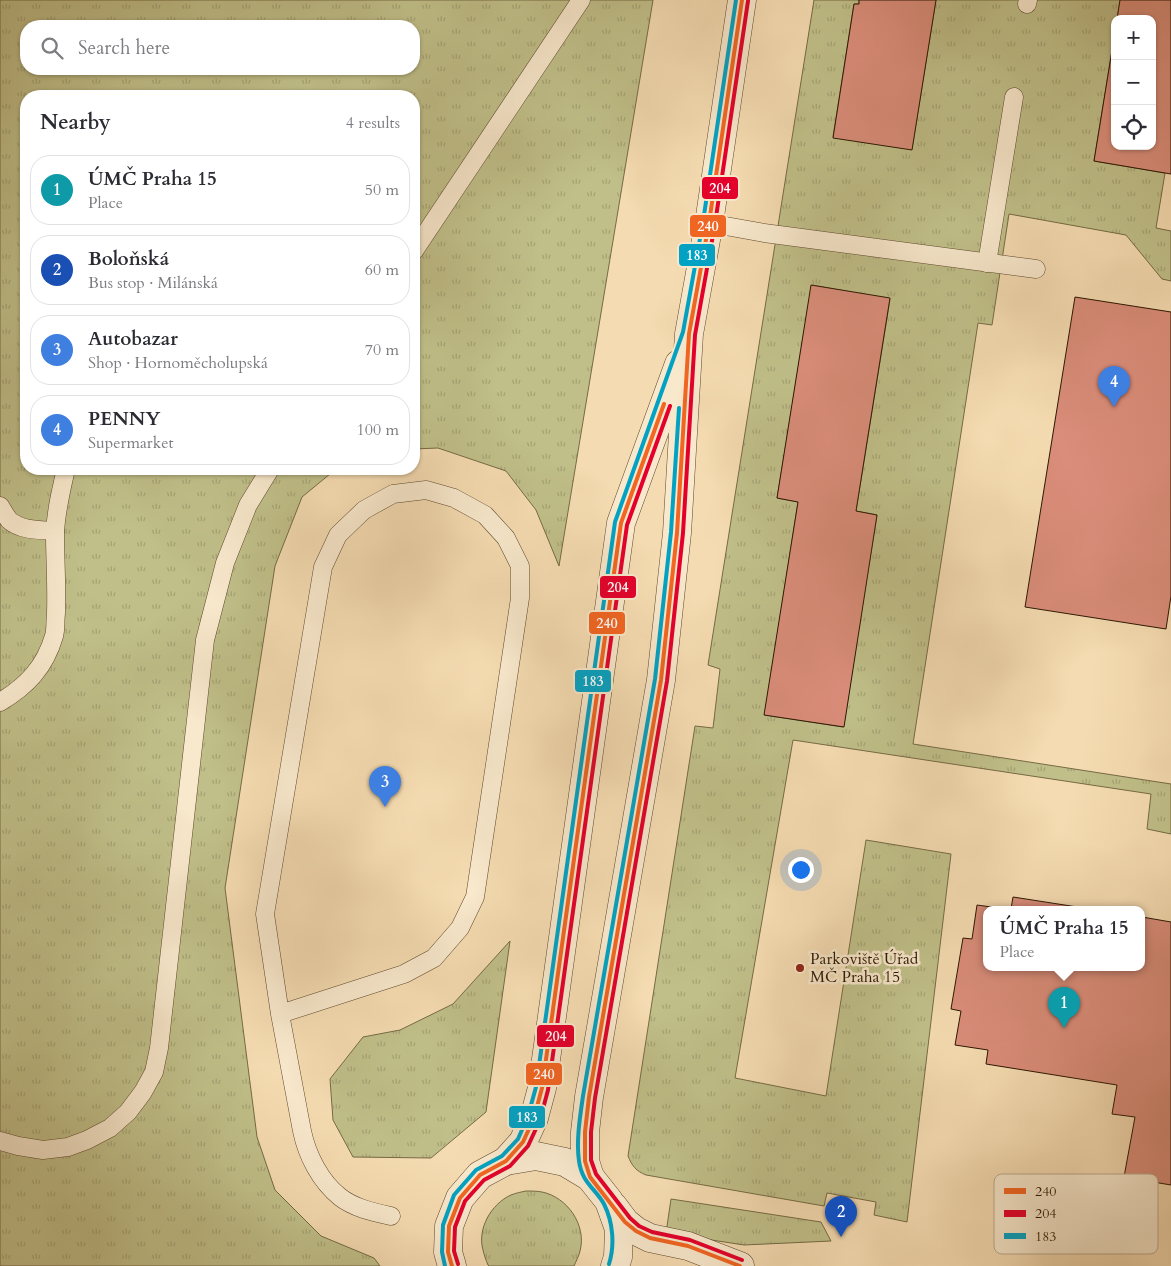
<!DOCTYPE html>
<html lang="en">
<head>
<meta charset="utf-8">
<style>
  body { margin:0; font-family:Cardo,serif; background:#f7f7f7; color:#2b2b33 }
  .controls { position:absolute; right:15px; top:15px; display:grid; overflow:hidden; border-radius:10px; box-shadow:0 1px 4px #0004 }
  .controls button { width:45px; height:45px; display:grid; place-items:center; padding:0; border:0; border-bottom:1px solid #e1e1e2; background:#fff; color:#2b2b33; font:25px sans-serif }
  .you { position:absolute; left:800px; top:869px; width:18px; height:18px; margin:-12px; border:4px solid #fff; border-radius:50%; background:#1a73e8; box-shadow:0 0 0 8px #1a73e833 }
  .badge { display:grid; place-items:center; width:32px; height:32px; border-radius:50%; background:#d93025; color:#fff; font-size:16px; font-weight:700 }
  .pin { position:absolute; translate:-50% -41px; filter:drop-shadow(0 1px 2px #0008) }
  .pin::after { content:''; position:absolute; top:26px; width:18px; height:15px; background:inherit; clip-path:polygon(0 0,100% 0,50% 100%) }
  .popup { position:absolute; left:983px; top:906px; width:162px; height:65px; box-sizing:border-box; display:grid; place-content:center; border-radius:10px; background:#fff; filter:drop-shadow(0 1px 4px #0005); font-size:16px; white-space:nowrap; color:#7c7c81 }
  .popup b { font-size:19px; color:#2b2b33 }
  .popup::after { content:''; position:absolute; left:50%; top:100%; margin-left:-10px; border:10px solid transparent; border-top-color:#fff }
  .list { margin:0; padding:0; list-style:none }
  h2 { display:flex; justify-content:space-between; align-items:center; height:65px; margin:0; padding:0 20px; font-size:21px }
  h2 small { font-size:16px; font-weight:400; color:#7c7c81 }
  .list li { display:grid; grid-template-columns:32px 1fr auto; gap:15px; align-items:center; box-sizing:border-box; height:70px; margin:0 10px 10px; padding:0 10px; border:1px solid #e1e1e2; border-radius:20px }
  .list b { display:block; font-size:19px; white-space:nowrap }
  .list p { margin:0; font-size:16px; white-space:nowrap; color:#7c7c81 }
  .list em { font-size:16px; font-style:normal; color:#7c7c81 }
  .icon { flex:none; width:28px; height:28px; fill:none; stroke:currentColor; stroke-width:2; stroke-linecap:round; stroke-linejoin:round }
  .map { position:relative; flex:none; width:1171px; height:1266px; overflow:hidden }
  .search { position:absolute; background:#fff; box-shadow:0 1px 4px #0004; left:20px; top:20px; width:400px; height:55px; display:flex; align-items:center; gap:12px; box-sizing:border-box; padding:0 18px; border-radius:20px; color:#7c7c81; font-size:19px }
  .panel { position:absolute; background:#fff; box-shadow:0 1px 4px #0004; left:20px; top:90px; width:400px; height:385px; border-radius:20px }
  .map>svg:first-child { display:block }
  .grass { fill:url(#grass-tufts); stroke:#766a44; fill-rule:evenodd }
  .building { fill:#da8d7a; stroke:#2b1600 }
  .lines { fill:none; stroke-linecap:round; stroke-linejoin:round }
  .service-casing { stroke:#5e472c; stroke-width:19 }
  .tertiary-casing { stroke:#5e472c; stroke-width:29 }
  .service { stroke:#f8e8cc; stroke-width:18 }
  .tertiary { stroke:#f8e8cc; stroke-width:28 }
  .bus-1-casing { stroke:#f8e8cc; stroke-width:8 }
  .bus-2-casing { stroke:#f8e8cc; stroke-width:8 }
  .bus-3-casing { stroke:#f8e8cc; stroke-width:8 }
  .bus-1 { stroke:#f26522; stroke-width:4 }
  .bus-2 { stroke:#e4002b; stroke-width:4 }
  .bus-3 { stroke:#02a2c4; stroke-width:4 }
  .poi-dot { fill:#8f2418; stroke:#f8e8cc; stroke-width:2 }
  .labels { text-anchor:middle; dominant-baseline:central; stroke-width:5; stroke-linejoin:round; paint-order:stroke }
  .poi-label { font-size:16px; fill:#2b1600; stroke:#f8e8cc; text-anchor:start }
  .key { fill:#f8e8cc; stroke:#baa98f; stroke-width:1 }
  .key-label { font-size:14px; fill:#2b1600 }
  .line-badge { stroke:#f8e8cc; stroke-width:2 }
  .badge-label { font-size:14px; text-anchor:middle; font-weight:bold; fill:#fff }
</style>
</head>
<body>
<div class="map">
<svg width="1171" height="1266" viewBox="0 0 1171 1266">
  <defs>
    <pattern id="grass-tufts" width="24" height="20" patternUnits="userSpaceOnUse" patternTransform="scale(1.25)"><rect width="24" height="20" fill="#c0bf89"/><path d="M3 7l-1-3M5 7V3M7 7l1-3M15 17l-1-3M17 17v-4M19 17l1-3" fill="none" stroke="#a5a374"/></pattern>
  </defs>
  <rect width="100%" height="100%" fill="#f5dbb1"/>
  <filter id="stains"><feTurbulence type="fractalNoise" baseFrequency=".004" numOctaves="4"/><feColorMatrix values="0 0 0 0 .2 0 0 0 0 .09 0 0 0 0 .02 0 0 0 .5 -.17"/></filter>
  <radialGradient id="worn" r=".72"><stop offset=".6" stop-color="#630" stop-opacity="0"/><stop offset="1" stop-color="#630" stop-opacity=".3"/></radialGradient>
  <g class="grass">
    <path d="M0 0H653L559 566 536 510 506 471 438 448 414 449V96H26V469H336L302 497 275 566 225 888 257 1137 275 1190 321 1236 374 1258 380 1266H0ZM26 26H414V69H26Z"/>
    <path d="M814 0H859V4H854L833 137 912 149 936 0H1120L1117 19H1115V32L1094 161 1165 173 1156 228 1171 231V281L1162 279 1126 235 1009 214 992 325 978 323 913 744 1171 784V834L1147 829 1151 794 793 740 735 1078 826 1096 866 840 951 854 907 1222 874 1215 876 1202 827 1193 824 1206 646 1175C636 1171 632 1166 628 1156L695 726 713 728 720 669 708 665ZM812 285 890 299 856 511 877 515 843 727 765 715 798 502 777 498Z"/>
    <polygon points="510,941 486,1112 431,1158 353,1157 333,1120 330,1079 363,1037 400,1030 453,1004"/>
    <path d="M526 1191C531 1191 537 1191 542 1192 567 1197 587 1225 580 1251 579 1256 576 1261 574 1266H489L488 1265C486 1260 484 1255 483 1250 477 1229 491 1204 511 1195 516 1193 521 1192 526 1191Z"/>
    <polygon points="671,1199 821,1222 831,1241 744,1245 666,1233"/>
  </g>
  <g class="building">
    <polygon points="859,0 936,0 912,150 833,138 854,4 859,4"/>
    <polygon points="1120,0 1171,0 1171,174 1094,161 1115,32 1115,146 1152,146 1152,19 1117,19"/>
    <polygon points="811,285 890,298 856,511 877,515 844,727 764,715 798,502 777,498"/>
    <polygon points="1075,297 1171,312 1171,596 1166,629 1025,607"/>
    <polygon points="1013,897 1090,909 1011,909"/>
    <polygon points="977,905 1006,909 986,909 986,967 1142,967 1142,917 1171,922 1171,1185 1124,1177 1135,1117 1112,1114 1117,1085 986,1064 988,1050 955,1045 961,1011 951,1009 963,938 972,939"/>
  </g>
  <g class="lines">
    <defs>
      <g id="service">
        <polyline points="1027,4 1028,0"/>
        <polyline points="709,223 764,233 1036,269"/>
        <polyline points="414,251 581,0"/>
        <polyline points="987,263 1014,97"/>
        <path d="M0 506C3 511 6 516 9 520 21 531 41 530 55 531"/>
        <path d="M0 702C27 686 45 667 54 636 56 629 55 621 56 613 57 586 55 560 55 533 56 511 61 490 66 469"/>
        <path d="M280 1014 404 974 434 958 460 928 475 897 520 598V566L506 538 485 515 454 498 426 490 393 494 364 510 338 535 323 567 265 914 280 1014 302 1131C307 1155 320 1181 340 1197 354 1208 373 1212 391 1216"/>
        <polyline points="0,1141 18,1146 43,1150 68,1147 87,1140 110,1128 128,1112 143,1092 154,1072 159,1048 205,640 225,563 248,505 270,469"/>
      </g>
      <g id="tertiary">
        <polyline points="506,1161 523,1142 534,1118 542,1088 621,523 679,364"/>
        <polyline points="590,1177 585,1161 585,1132 589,1097 661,680 677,533 689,334 709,223 742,0"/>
        <polyline points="613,1206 625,1222 636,1231 650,1238 688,1246 740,1266"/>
        <polyline points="452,1266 448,1252 449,1226 460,1198 480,1175 506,1161 536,1156 565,1162 590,1177 609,1201 619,1229 618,1257 615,1266"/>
      </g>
    </defs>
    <use href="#service" class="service-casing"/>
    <use href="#tertiary" class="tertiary-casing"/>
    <use href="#service" class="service"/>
    <use href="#tertiary" class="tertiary"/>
    <defs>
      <g id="bus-1">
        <polyline points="452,1266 448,1252 449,1226 460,1198 480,1175 506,1161 523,1142 534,1118 542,1088 621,523 664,404"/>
        <polyline points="740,1266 688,1246 650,1238 636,1231 625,1222 590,1177 585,1161 585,1132 589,1097 661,680 677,533 689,334 709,223 742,0"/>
      </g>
      <g id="bus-2">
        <polyline points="742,1260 690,1240 652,1232 639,1226 630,1218 596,1174 591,1160 591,1132 595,1098 667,681 683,533 695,335 715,224 748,1"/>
        <polyline points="458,1264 454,1251 455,1227 465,1201 484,1180 510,1166 528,1146 540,1120 548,1090 627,525 670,406"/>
      </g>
      <g id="bus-3">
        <path d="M609 1264C615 1245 613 1222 604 1204 595 1188 582 1183 579 1161 576 1141 580 1117 583 1096L655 679 671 532 679 408"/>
        <polyline points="445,1266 442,1252 443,1225 454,1195 476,1170 502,1156 518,1139 528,1116 536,1087 615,522 683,332 703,222 736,0"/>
      </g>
    </defs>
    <use href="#bus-1" class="bus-1-casing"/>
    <use href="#bus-2" class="bus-2-casing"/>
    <use href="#bus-3" class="bus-3-casing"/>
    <use href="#bus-1" class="bus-1"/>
    <use href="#bus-2" class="bus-2"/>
    <use href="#bus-3" class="bus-3"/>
  </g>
  <circle class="poi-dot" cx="800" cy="968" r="5"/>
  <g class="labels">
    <g class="poi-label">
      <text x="810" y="959">Parkoviště Úřad<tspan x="810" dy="18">MČ Praha 15</tspan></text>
    </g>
  </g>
  <rect x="994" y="1174" width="164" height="80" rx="8" class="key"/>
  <rect x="1004" y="1188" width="22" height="6" fill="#f26522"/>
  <rect x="1004" y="1210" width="22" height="7" fill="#e4002b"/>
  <rect x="1004" y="1233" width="22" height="6" fill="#02a2c4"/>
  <g class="key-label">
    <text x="1035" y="1196">240</text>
    <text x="1035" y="1218">204</text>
    <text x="1035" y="1241">183</text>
  </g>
  <g class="line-badge">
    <rect x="701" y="176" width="38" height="24" rx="5" fill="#e4002b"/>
    <rect x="689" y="214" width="38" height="24" rx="5" fill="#f26522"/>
    <rect x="678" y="243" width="38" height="24" rx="5" fill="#02a2c4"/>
    <rect x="599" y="575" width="38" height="24" rx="5" fill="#e4002b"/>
    <rect x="588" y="611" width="38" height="24" rx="5" fill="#f26522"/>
    <rect x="574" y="669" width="38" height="24" rx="5" fill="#02a2c4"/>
    <rect x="536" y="1024" width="39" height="24" rx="5" fill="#e4002b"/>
    <rect x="525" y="1062" width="38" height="24" rx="5" fill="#f26522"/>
    <rect x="508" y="1105" width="38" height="24" rx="5" fill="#02a2c4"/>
  </g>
  <g class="badge-label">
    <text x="720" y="193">204</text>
    <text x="708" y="231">240</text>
    <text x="697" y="260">183</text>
    <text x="618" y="592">204</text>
    <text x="607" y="628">240</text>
    <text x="593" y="686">183</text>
    <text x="556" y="1041">204</text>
    <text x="544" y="1079">240</text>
    <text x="527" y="1122">183</text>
  </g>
  <rect width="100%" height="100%" filter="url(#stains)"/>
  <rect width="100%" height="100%" fill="url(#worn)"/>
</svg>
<div class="controls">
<button>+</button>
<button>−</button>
<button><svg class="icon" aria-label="locate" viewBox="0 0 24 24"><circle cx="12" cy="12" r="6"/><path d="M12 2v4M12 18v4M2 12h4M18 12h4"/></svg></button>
</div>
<div class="you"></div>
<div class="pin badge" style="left:1064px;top:1028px;background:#0f9aa8">1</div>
<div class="popup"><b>ÚMČ Praha 15</b>Place</div>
<div class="pin badge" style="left:841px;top:1237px;background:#1a4fb4">2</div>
<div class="pin badge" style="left:385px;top:807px;background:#3f7fe0">3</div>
<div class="pin badge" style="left:1114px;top:407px;background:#3f7fe0">4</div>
<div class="search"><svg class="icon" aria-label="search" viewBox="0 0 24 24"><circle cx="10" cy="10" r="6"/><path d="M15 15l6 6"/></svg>Search here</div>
<section class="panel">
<h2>Nearby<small>4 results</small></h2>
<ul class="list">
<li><span class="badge" style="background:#0f9aa8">1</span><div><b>ÚMČ Praha 15</b><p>Place</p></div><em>50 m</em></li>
<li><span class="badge" style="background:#1a4fb4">2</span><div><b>Boloňská</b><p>Bus stop · Milánská</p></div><em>60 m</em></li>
<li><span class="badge" style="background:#3f7fe0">3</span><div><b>Autobazar</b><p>Shop · Hornoměcholupská</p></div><em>70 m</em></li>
<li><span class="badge" style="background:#3f7fe0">4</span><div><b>PENNY</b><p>Supermarket</p></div><em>100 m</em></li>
</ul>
</section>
</div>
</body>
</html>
